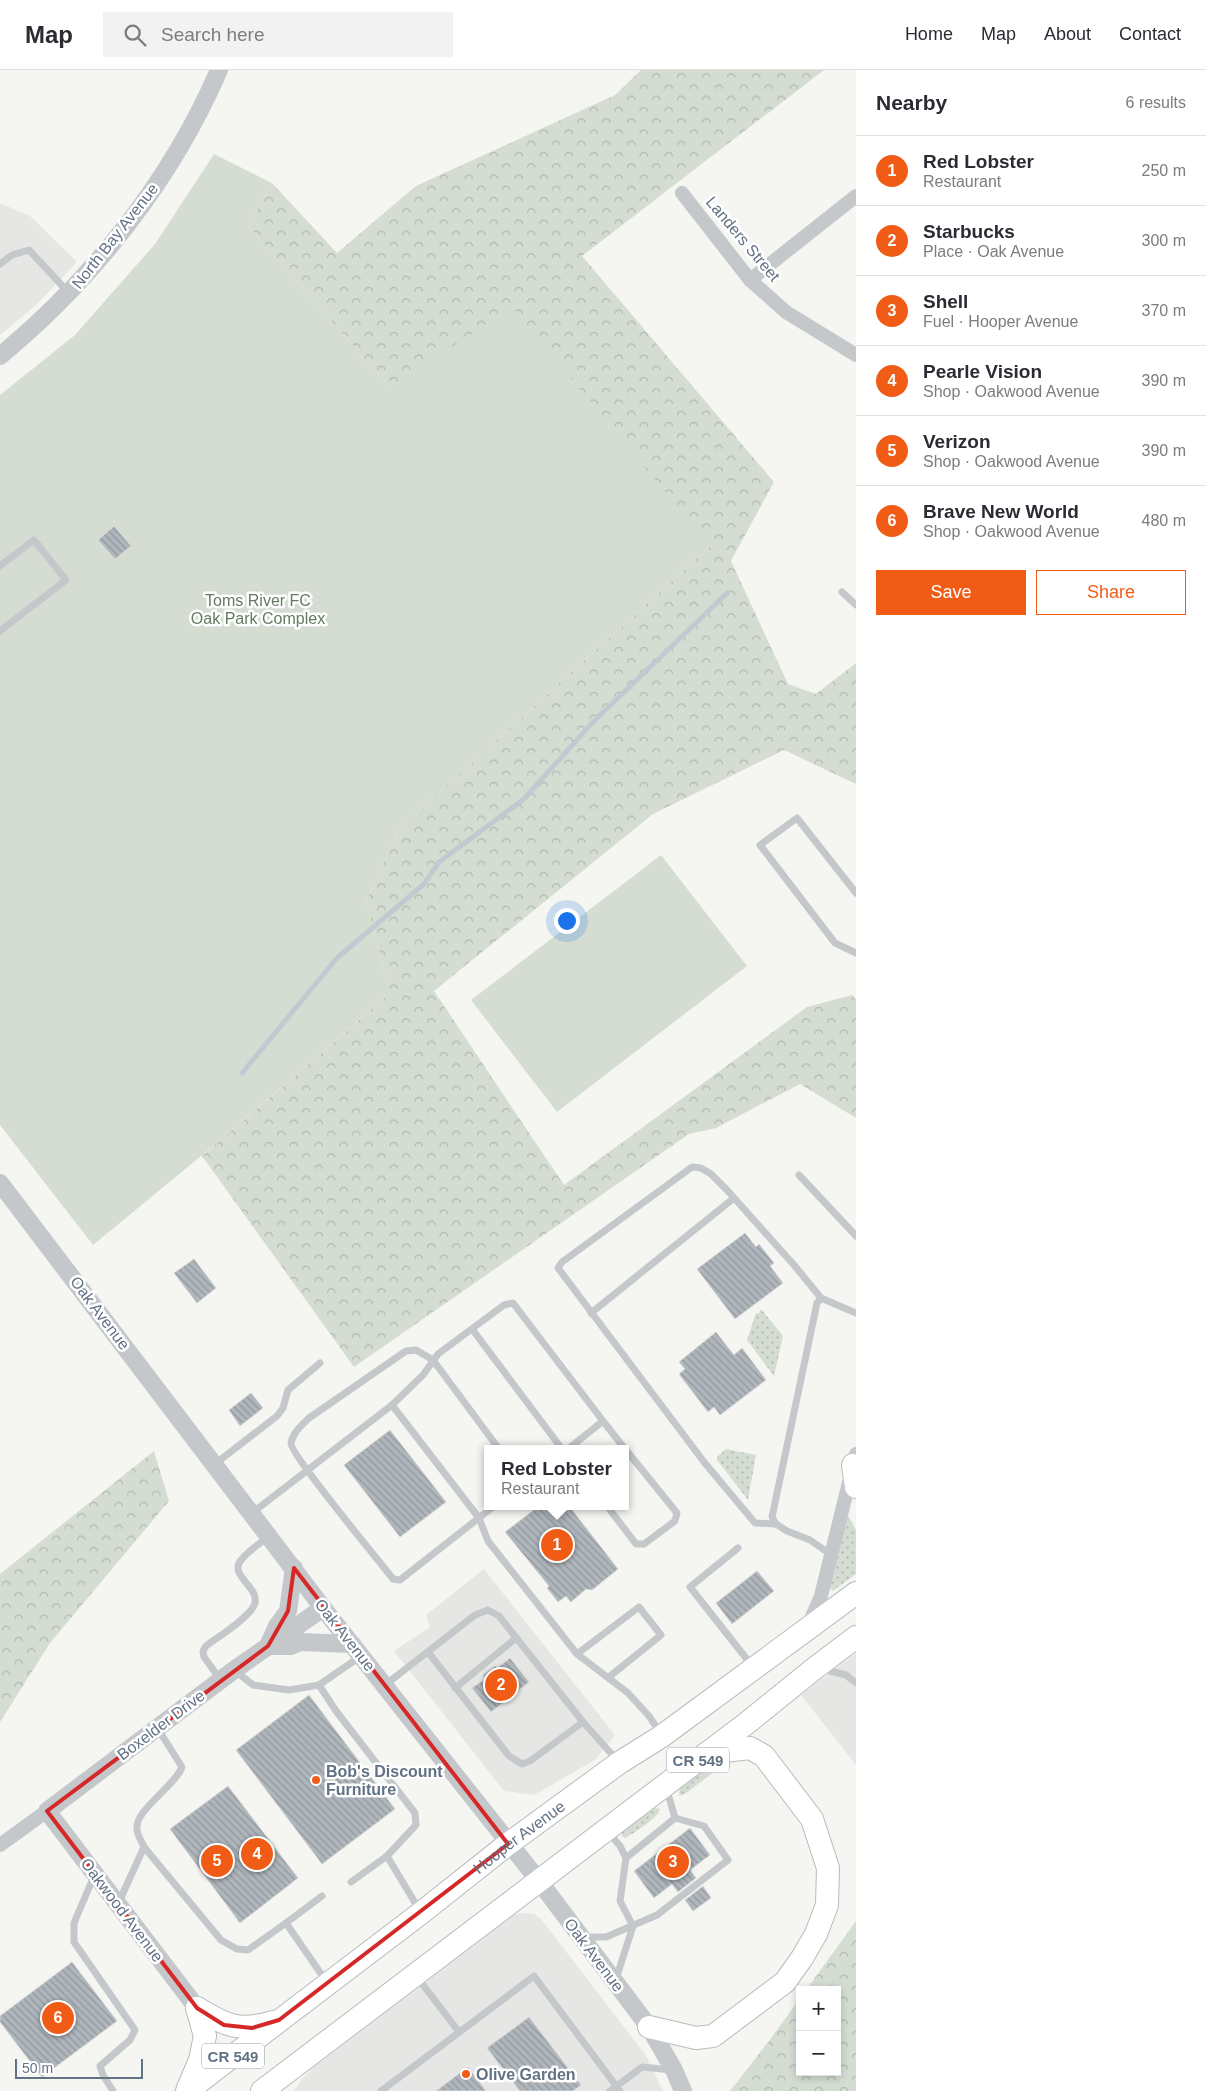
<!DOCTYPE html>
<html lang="en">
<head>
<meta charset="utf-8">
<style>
  body { margin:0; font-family:Helvetica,sans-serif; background:#f2f2f3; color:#2b2b33 }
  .controls { position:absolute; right:15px; bottom:15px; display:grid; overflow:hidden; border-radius:0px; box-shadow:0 2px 8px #0003 }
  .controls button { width:45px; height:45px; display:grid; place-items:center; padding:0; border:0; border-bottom:1px solid #e1e1e2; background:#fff; color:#2b2b33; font:25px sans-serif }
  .scale { position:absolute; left:15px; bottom:12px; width:128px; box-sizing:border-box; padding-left:5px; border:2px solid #627285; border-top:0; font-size:14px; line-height:18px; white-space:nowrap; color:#627285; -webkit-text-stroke:4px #fff; paint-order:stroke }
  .you { position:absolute; left:566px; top:850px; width:18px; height:18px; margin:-12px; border:4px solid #fff; border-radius:50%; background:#1a73e8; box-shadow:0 0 0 8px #1a73e833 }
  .badge { display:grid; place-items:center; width:32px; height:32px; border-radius:50%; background:#f05c16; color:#fff; font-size:16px; font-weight:700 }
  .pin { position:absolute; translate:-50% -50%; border:2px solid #fff; box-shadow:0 1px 5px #0006 }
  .popup { position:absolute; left:484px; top:1375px; width:145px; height:65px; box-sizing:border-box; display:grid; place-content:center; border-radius:0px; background:#fff; filter:drop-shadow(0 1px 4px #0005); font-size:16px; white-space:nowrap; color:#7c7c81 }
  .popup b { font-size:19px; color:#2b2b33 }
  .popup::after { content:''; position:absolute; left:50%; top:100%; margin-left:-10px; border:10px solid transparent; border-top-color:#fff }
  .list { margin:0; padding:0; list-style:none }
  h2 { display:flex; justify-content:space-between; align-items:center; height:65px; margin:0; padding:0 20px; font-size:21px }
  h2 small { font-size:16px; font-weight:400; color:#7c7c81 }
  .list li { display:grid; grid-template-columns:32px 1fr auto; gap:15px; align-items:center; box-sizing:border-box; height:70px; padding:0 20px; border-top:1px solid #e1e1e2 }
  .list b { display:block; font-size:19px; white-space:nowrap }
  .list p { margin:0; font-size:16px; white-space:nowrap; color:#7c7c81 }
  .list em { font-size:16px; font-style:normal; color:#7c7c81 }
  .actions { display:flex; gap:10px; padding:15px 20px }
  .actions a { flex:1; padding:11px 0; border:1px solid #f05c16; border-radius:0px; text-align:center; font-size:18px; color:#f05c16 }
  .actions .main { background:#f05c16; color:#fff }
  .icon { flex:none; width:28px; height:28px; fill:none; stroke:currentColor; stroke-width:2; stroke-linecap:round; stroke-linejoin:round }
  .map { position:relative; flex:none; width:856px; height:2021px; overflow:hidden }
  header { display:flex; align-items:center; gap:30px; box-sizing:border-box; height:70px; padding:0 25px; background:#fff; border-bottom:1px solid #e1e1e2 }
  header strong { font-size:24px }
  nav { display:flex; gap:28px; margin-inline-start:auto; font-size:18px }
  .search { width:350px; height:45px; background:#f2f2f3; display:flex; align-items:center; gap:12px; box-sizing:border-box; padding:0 18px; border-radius:0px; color:#7c7c81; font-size:19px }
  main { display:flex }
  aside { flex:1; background:#fff }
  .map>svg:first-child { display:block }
  .built { fill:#e6e7e5 }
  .grass { fill:url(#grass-dots) }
  .forest { fill:url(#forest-crowns) }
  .park { fill:#d5ddd2 }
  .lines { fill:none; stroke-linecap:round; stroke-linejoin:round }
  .stream { stroke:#c0cad0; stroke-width:5 }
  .building { fill:url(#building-back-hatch); stroke:#d6d7d4 }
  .primary-casing { stroke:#b7bbbf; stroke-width:24 }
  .service { stroke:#c4c8cb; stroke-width:7 }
  .minor { stroke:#c4c8cb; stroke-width:14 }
  .tertiary { stroke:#c4c8cb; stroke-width:18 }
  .primary { stroke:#fff; stroke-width:22 }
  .marked { fill:none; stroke:#d62828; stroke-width:4; stroke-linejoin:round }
  .poi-dot { fill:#f05c16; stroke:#fff; stroke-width:2 }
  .labels { text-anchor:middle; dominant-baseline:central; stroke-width:5; stroke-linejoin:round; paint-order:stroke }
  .shield { fill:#fff; stroke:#919caa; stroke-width:1 }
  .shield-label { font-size:15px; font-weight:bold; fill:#627285 }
  .street-label { font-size:16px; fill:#627285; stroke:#fff }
  .park-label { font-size:16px; fill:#647b61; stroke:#fff }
  .poi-label { font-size:16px; font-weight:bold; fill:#627285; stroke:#fff; text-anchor:start }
</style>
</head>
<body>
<header>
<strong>Map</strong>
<div class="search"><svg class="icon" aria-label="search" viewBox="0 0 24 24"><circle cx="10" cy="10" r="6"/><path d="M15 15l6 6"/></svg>Search here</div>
<nav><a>Home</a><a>Map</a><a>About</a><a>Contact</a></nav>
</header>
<main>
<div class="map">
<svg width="856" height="2021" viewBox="0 0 856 2021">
  <defs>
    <pattern id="grass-dots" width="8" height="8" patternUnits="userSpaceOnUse" patternTransform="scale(1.25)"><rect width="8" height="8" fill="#d5ddd2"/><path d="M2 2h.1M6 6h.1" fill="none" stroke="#b0b8b0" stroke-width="1.8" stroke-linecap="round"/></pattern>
    <pattern id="forest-crowns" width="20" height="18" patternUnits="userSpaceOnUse" patternTransform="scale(1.25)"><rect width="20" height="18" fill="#d5ddd2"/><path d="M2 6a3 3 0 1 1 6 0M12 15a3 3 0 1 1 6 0" fill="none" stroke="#b0b8b0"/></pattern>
    <pattern id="building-back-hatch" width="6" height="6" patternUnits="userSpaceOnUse" patternTransform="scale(1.25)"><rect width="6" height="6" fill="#afb6bc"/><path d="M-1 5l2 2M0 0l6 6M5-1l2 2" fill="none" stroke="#92989e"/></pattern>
  </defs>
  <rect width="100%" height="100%" fill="#f5f6f1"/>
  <g class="built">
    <polygon points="0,133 30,146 77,192 35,236 0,265"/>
    <polygon points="484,1499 615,1665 595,1690 534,1725 504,1721 394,1581 430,1557 426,1545"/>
    <polygon points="856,1583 856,1695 801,1625"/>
    <polygon points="521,1843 534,1844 541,1849 645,1984 663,2021 294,2021 301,2010 314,1997 514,1845"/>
  </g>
  <g class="grass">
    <polygon points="761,1239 783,1266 774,1306 747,1270 756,1243 759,1243"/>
    <polygon points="726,1379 756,1385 748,1430 717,1390 718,1386"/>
    <polygon points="849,1447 856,1460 856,1504 833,1521 830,1518 846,1449"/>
    <polygon points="736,1685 685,1724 679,1726 680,1717 709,1695"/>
    <path d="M654 1738 660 1739C658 1748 634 1763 625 1768L622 1766V1762Z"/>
  </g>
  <g class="forest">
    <polygon points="641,0 824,0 582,186 774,412 731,491 788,614 816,624 856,593 856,714 784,680 653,744 434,921 564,1115 807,937 852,925 856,929 856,1048 800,1014 716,1058 689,1064 354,1297 202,1086 390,923 366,831 399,759 710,476 390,318 248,156 272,113 337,183 416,116 615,25"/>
    <polygon points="154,1381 169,1431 50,1573 0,1652 0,1504"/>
    <polygon points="856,1851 856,2021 730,2021 769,1971 800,1928 800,2002 837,2002 837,1920 806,1920"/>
  </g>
  <g class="park">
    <polygon points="214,84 272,113 248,156 390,318 512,237 710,476 399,759 366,831 390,923 212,1077 93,1175 0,1055 0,325 75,265 155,174"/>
    <polygon points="661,785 747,896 557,1042 471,930"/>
  </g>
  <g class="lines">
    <polyline class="stream" points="242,1003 337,888 424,814 439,792 524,729 593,652 727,523"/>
  </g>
  <g class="building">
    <polygon points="114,456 131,476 115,489 98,470"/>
    <polygon points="745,1163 756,1177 759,1174 774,1193 770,1196 783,1213 735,1249 697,1199"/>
    <polygon points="194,1189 216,1218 197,1233 174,1203"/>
    <polygon points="716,1262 734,1285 742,1278 766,1310 720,1345 714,1337 708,1342 679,1304 685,1299 679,1292"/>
    <polygon points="251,1323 263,1338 240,1356 229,1340"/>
    <polygon points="390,1360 446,1432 400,1467 344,1395"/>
    <polygon points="539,1436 569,1436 618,1499 592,1520 586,1519 571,1532 566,1526 558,1532 547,1518 549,1516 505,1462"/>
    <polygon points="757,1501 774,1521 732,1554 716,1533"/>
    <polygon points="510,1588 529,1612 491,1642 472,1618 485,1609 483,1605 495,1596 497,1598"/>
    <polygon points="309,1625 395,1739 322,1794 236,1680"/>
    <polygon points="228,1716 298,1808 240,1853 170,1759"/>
    <polygon points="690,1758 710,1785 690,1800 696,1808 678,1822 672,1814 654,1828 634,1801"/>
    <polygon points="703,1816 711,1828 693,1841 685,1830"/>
    <polygon points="72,1892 117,1951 42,2007 0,1952 0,1946"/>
    <polygon points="529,1947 581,2015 573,2021 520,2021 487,1978"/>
    <polygon points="468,1997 486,2021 436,2021"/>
  </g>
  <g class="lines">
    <defs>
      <g id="primary">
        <polyline points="853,1395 856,1417"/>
        <path d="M197 1938C227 1956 238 1962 273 1952"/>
        <polyline points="649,1957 696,1968 713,1966 785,1912 802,1888 816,1864 827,1835 828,1798 812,1749 764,1686 750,1678 707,1683"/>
        <polyline points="188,2018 200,1990 205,1966 197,1938"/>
        <path id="s1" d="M187 2021 421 1843 508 1774 619 1693 662 1666 856 1523"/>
        <polyline points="262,2021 747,1653 815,1598 856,1567"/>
      </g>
    </defs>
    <use href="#primary" class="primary-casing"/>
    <g class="service">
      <polyline points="0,194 12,185 29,180 69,223"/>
      <polyline points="0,496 34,470 66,510 0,561"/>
      <polyline points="842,522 856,535"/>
      <polyline points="856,823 797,748 760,775 835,873 856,883"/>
      <polyline points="799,1105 856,1166"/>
      <polyline points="821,1228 794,1195 727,1120 711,1104 701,1098 692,1097 562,1192 558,1198 704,1392 755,1453 776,1454 787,1461 810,1470 830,1484"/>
      <polyline points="591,1243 734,1128"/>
      <polyline points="472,1259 562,1379"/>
      <polyline points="392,1335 423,1305 438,1284 504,1235 513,1233 603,1351 568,1379"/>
      <polyline points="603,1351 625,1379"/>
      <polyline points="215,1394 277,1346 283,1338 288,1320 320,1293"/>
      <path d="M494 1436 400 1510 393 1509C380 1492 290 1384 291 1373 293 1362 302 1355 309 1348L406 1281 416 1280 433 1290 499 1379"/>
      <polyline points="607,1436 636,1474 644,1474 675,1451 677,1443 626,1380"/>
      <polyline points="252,1443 392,1335 479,1448 488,1471 577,1584 628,1623 649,1646 661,1664"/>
      <polyline points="776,1454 772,1447 817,1233 821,1228 856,1243"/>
      <polyline points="738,1478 690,1517 753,1597"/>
      <polyline points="428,1582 509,1686 522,1694 530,1691 583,1652"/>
      <polyline points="577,1584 639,1537 661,1565 609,1607"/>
      <polyline points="822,1599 846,1605 856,1613"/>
      <polyline points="234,1600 253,1615 289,1620 319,1615 361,1586"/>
      <path d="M220 1609 204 1587 203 1581 206 1576C218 1567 252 1546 255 1533 259 1516 227 1505 242 1489 249 1480 260 1474 269 1466"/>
      <polyline points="319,1615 336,1641 415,1743 416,1755 387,1786 420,1841"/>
      <polyline points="385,1615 475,1545 488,1540 499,1546 583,1652 617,1690"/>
      <polyline points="455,1618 516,1568"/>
      <polyline points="666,1717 675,1748"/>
      <polyline points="608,1762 620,1776 626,1788"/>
      <polyline points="144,1777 221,1870 237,1879 248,1880 286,1853 326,1911"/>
      <polyline points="94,1806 74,1853 74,1872 135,1960 130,1970 100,1996 103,2005 113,2021"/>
      <polyline points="351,1812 387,1786"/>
      <path d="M118 1834 144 1777C142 1772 137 1765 137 1759 134 1741 175 1716 182 1697L158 1659"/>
      <polyline points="286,1853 322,1826"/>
      <polyline points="583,1867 606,1867 657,1845 728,1790 704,1756 675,1748 626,1788 620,1831 633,1856 616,1909"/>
      <polyline points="417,1907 459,1962"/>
      <polyline points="381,2021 534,1906 620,2021"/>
      <polyline points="610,2021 642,1997 672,2000"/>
    </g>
    <g class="minor">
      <polyline points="682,123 750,210 786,242 856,285"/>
      <polyline points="750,210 856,126"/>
      <polyline points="808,1556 821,1526 856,1384"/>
      <polyline points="0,1775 47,1741"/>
    </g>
    <g class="tertiary">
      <path d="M0 286C93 209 171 111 219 0"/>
      <polyline points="0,1113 323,1538 539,1811 649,1957 674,2000 683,2021"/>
      <polyline points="294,1498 288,1541 277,1556 268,1576 291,1576 301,1572 352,1574"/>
      <polyline points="197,1938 47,1741 234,1600 323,1538"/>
    </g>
    <use href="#primary" class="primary"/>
  </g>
  <path class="marked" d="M294 1498 508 1774 279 1950 252 1958 224 1955 197 1938 47 1741 268 1576 288 1541Z"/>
  <g class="poi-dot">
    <circle cx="316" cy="1710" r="5"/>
    <circle cx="466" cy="2004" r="5"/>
  </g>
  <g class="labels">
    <g class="shield">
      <rect x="667" y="1677.5" width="62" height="25" rx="4"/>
      <rect x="202" y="1973.5" width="62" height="25" rx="4"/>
    </g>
    <g class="shield-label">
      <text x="698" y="1690">CR 549</text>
      <text x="233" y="1986">CR 549</text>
    </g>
    <g class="street-label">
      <text transform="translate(115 166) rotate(-52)">North Bay Avenue</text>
      <text transform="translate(743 169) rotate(50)">Landers Street</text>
      <text transform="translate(100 1243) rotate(53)">Oak Avenue</text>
      <text transform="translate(345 1565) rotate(52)">Oak Avenue</text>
      <text transform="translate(161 1655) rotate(-37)">Boxelder Drive</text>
      <text stroke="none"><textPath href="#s1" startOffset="418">Hooper Avenue</textPath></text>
      <text transform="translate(122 1840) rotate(53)">Oakwood Avenue</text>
      <text transform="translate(594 1885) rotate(53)">Oak Avenue</text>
    </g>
    <g class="park-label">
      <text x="258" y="530">Toms River FC<tspan x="258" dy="18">Oak Park Complex</tspan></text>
    </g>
    <g class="poi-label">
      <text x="326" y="1701">Bob's Discount<tspan x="326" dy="18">Furniture</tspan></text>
      <text x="476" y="2004">Olive Garden</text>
    </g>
  </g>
</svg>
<div class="controls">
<button>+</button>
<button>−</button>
</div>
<div class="scale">50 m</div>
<div class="you"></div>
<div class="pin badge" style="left:557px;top:1475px">1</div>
<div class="popup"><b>Red Lobster</b>Restaurant</div>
<div class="pin badge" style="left:501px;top:1615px">2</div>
<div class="pin badge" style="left:673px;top:1792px">3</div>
<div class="pin badge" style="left:257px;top:1784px">4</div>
<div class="pin badge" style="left:217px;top:1791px">5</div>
<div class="pin badge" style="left:58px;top:1948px">6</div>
</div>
<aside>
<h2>Nearby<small>6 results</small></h2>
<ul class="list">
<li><span class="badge">1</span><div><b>Red Lobster</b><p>Restaurant</p></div><em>250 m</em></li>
<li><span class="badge">2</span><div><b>Starbucks</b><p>Place · Oak Avenue</p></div><em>300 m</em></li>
<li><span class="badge">3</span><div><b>Shell</b><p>Fuel · Hooper Avenue</p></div><em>370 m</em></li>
<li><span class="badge">4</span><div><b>Pearle Vision</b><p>Shop · Oakwood Avenue</p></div><em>390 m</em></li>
<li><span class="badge">5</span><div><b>Verizon</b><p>Shop · Oakwood Avenue</p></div><em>390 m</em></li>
<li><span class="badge">6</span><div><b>Brave New World</b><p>Shop · Oakwood Avenue</p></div><em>480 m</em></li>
</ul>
<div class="actions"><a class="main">Save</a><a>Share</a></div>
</aside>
</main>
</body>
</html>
